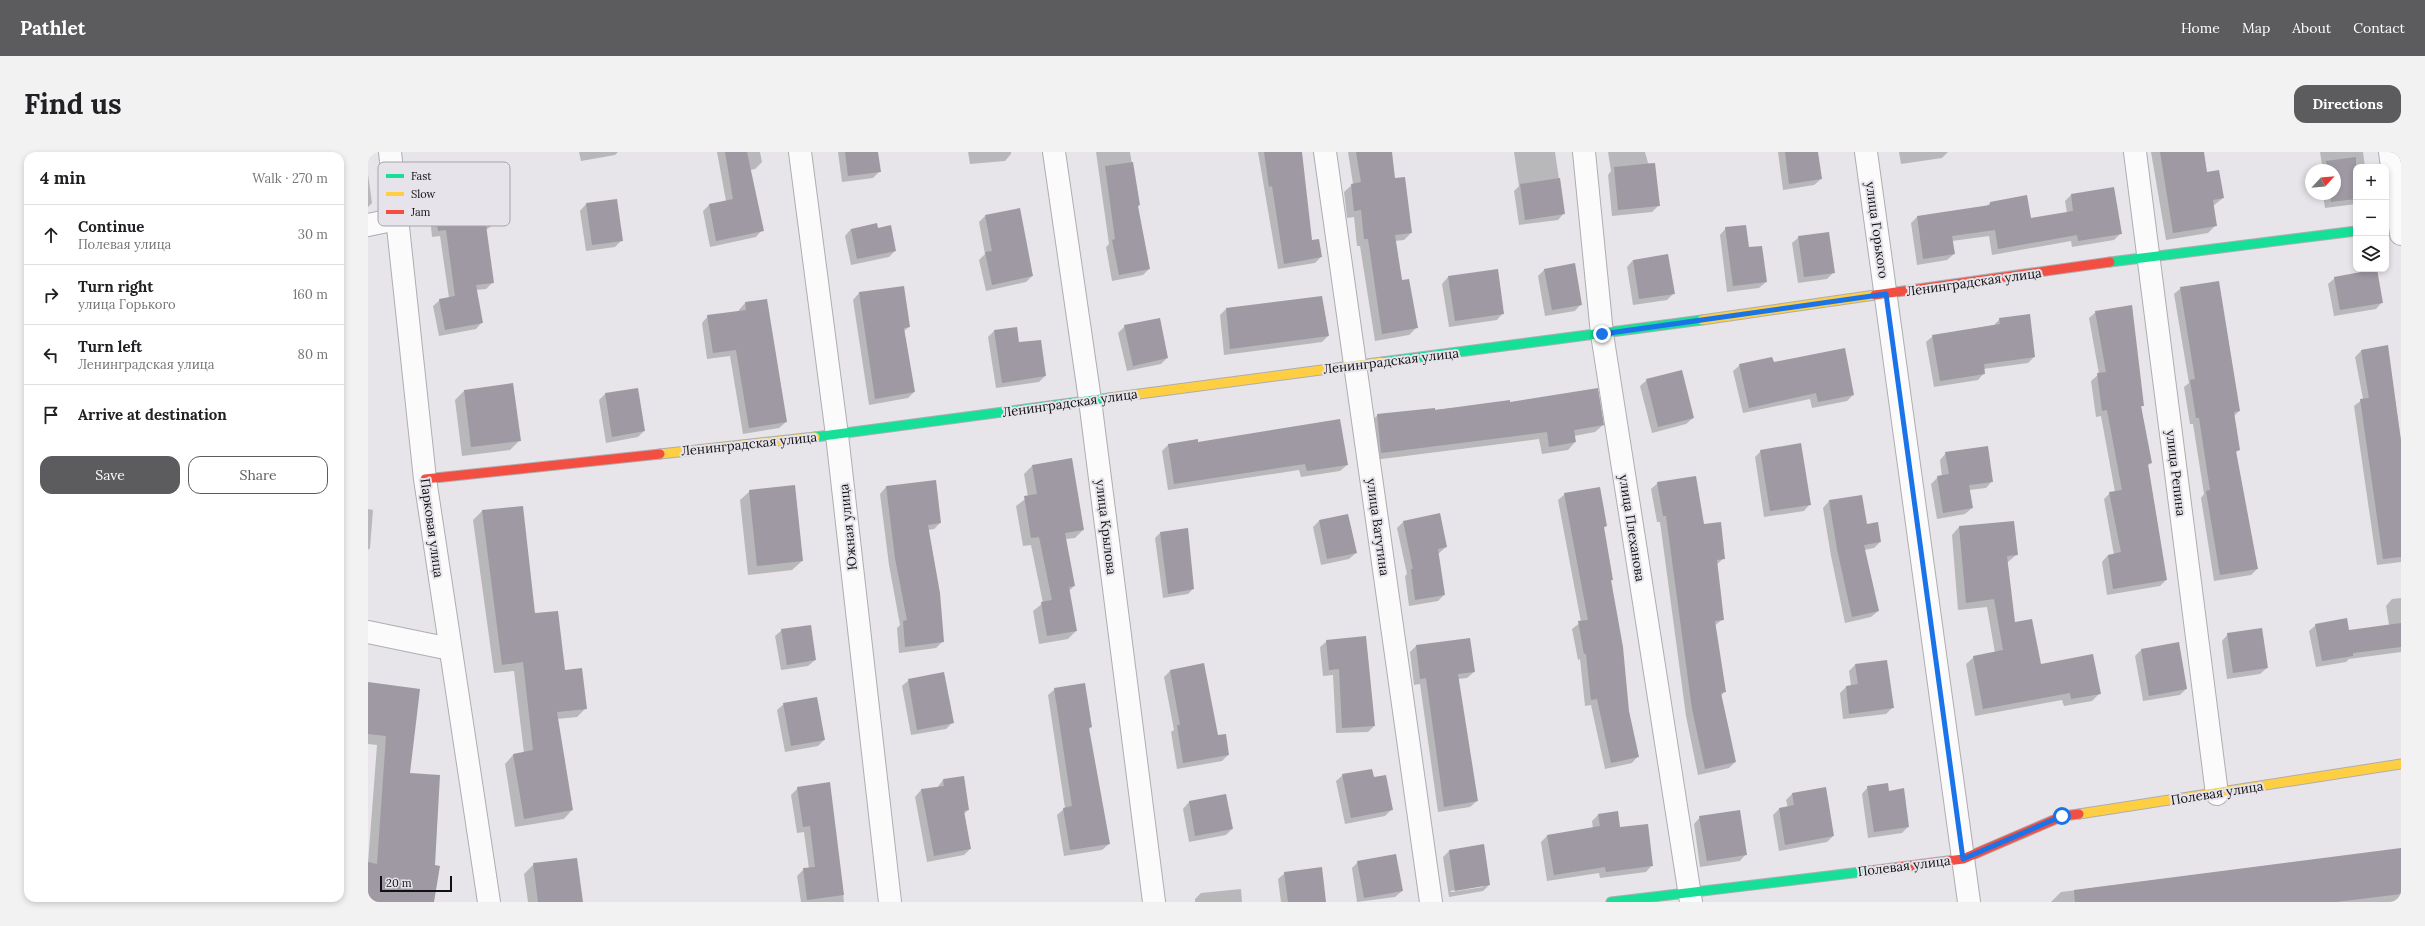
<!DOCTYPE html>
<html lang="en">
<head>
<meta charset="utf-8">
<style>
  body { margin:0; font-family:Lora,serif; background:#f2f2f2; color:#202124 }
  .controls { position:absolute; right:12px; top:12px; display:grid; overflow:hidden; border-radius:8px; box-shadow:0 2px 6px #0003 }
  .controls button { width:36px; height:36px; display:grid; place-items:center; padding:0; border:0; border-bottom:1px solid #e0e0e0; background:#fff; color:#202124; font:20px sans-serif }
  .compass { position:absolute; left:1937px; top:12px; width:36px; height:36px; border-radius:50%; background:#fff; box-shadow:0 2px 6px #0003; rotate:64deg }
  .scale { position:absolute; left:12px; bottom:10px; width:72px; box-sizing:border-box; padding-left:4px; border:2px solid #111012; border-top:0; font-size:11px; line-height:14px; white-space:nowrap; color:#111012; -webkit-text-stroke:3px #e6e4ea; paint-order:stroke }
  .stop { position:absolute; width:12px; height:12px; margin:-9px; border:3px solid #1a73e8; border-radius:50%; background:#fff }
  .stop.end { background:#1a73e8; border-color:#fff; box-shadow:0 1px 4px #0008 }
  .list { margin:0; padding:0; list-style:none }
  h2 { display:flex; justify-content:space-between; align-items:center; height:52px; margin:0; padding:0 16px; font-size:17px }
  h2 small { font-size:13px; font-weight:400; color:#757577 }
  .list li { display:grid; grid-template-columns:26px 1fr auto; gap:12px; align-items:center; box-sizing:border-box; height:60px; padding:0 16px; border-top:1px solid #e0e0e0 }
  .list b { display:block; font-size:15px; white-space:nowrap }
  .list p { margin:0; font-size:13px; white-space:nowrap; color:#757577 }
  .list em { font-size:13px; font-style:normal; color:#757577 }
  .actions { display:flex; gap:8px; padding:12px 16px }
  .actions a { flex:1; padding:9px 0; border:1px solid #5c5b5d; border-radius:12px; text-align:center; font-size:14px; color:#5c5b5d }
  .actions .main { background:#5c5b5d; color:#fff }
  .icon { flex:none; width:22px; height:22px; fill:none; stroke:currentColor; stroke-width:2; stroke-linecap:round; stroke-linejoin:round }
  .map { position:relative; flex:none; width:2033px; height:750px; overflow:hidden; border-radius:12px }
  header { display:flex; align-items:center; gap:24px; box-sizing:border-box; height:56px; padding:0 20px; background:#5c5b5d; color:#fff }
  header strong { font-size:19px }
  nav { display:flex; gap:22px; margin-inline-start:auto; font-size:14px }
  .intro { display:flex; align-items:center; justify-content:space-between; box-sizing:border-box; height:96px; padding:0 24px }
  h1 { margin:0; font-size:28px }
  .button { padding:10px 18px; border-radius:12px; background:#5c5b5d; color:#fff; font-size:14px; font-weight:700 }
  main { display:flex; gap:24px; padding:0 24px }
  aside { flex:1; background:#fff; border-radius:12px; box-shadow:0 2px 6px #0003 }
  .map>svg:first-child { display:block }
  .shadow { fill:#0003; fill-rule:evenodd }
  .building { fill:#9e99a3 }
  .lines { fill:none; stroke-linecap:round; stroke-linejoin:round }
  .street-casing { stroke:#aeadb0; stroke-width:24 }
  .fast-casing { stroke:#aeadb0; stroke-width:11 }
  .slow-casing { stroke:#aeadb0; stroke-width:11 }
  .jam-casing { stroke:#aeadb0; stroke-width:11 }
  .street { stroke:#fbfbfc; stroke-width:22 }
  .fast { stroke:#16e098; stroke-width:9 }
  .slow { stroke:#ffcf43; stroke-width:9 }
  .jam { stroke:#f24e42; stroke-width:9 }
  .route { stroke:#1a73e8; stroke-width:5 }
  .labels { text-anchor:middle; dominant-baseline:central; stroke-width:4; stroke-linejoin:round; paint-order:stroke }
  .street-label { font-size:13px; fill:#111012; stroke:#e6e4ea }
  .key { fill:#e6e4ea; stroke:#a6a4a9; stroke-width:1 }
  .key-label { font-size:11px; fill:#111012 }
</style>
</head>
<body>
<header>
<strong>Pathlet</strong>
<nav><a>Home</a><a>Map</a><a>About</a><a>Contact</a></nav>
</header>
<div class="intro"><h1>Find us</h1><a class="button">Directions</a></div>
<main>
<aside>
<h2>4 min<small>Walk · 270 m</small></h2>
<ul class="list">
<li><svg class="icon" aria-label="ahead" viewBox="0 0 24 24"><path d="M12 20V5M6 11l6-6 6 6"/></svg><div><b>Continue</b><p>Полевая улица</p></div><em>30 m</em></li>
<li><svg class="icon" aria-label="right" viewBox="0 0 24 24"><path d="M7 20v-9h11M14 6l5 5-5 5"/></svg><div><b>Turn right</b><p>улица Горького</p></div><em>160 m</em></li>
<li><svg class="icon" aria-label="left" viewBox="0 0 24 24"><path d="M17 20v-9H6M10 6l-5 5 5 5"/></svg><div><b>Turn left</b><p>Ленинградская улица</p></div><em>80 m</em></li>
<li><svg class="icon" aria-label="arrive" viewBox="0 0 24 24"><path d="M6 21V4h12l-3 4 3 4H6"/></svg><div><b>Arrive at destination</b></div></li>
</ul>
<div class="actions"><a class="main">Save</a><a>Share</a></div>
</aside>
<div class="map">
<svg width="2033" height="750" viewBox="0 0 2033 750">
  <rect width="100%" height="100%" fill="#e7e5e9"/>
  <g class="shadow">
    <polygon points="211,0 250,0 247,3 213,9"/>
    <polygon points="349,0 392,0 394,10 387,17 382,18 394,78 388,85 342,95 335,59 341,53 358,49"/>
    <polygon points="470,0 509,0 512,19 505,26 474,30"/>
    <polygon points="600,0 643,0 643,2 637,9 602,12"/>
    <polygon points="728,0 762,0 771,53 769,55 781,117 775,123 744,129 738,95 741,92"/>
    <polygon points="890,0 932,0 943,89 953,105 947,111 910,117"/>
    <polygon points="980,0 1023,0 1026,27 1043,81 1036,88 1027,89 1034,129 1048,176 1041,183 1007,189 992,94 989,94 986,65 979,66 976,40 985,32"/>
    <polygon points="1146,0 1187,0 1196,61 1190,68 1151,73 1146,39 1151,34"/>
    <polygon points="1240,0 1277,0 1280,11 1286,12 1291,53 1284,60 1244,64 1240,23 1243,19"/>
    <polygon points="1410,0 1449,0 1453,27 1446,33 1415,38"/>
    <polygon points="1531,0 1580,0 1574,6 1533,12"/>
    <polygon points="1783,0 1835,0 1838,21 1855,46 1845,54 1848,73 1840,81 1798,88"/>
    <polygon points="1952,0 1995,0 1997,15 1988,15 1988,52 1957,56 1955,42 1967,42 1967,18 1952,18 1954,13"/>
    <polygon points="0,22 4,51 0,55"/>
    <polygon points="1703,43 1752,82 1746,88 1704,95 1703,89 1624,103 1621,84 1584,89 1586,102 1579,108 1549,113 1543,71 1549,65 1619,54 1622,51 1662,67 1699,61 1697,49"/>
    <polygon points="67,49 127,71 118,78 125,130 118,137 108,138 114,170 108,177 71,184 65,154 72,148 81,146 72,84 64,85 61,55"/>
    <polygon points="218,52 253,89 247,95 218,99 212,59"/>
    <polygon points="617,64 664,124 658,130 618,139 611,108 617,102 611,70"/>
    <polygon points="1358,76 1381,96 1398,130 1391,136 1359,140 1352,83"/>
    <polygon points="483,77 509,77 527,99 521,105 483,113 477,84"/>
    <polygon points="1431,85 1466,120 1459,127 1430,131 1424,91"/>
    <polygon points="1265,108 1306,141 1299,148 1265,153 1259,115"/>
    <polygon points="1177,117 1213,152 1207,159 1177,164 1170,124"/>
    <polygon points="1080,125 1135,161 1129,168 1081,175 1074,132"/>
    <polygon points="1967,126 2014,150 2008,157 1966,164 1960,132"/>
    <polygon points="535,135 541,175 536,179 546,240 540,246 501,253 485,148 491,141"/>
    <polygon points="1813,136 1871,259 1866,264 1871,298 1867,301 1889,417 1883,423 1846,429 1833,346 1836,342 1825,272 1822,272 1816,235 1821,231 1806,142"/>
    <polygon points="377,151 418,270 411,276 375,282 362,204 339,207 334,171 340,164 371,160 371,158"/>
    <polygon points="858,157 960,184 954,190 856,203 852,163"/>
    <polygon points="1728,160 1775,253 1773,255 1783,311 1779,314 1798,428 1792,434 1739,443 1734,410 1740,403 1746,403 1736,347 1742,341 1747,340 1733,264 1728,265 1723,229 1731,222 1721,166"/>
    <polygon points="1632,167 1666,205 1660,211 1615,217 1616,221 1610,228 1566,235 1558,190 1565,184 1626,173"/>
    <polygon points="757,174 799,206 793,212 759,219 750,181"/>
    <polygon points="626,179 650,192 677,224 671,230 628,236 620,185"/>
    <polygon points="2019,194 2033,288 2033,410 2009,413 1986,254 1995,247 1987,205 1994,198"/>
    <polygon points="1405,211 1485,243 1479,249 1444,256 1442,247 1375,261 1365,219 1372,213"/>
    <polygon points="1279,228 1325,266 1318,272 1284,281 1272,234"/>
    <polygon points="145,233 152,288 142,298 94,304 87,248 96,239"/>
    <polygon points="237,242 276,279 270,285 238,291 231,248"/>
    <polygon points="1142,251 1235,273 1227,280 1206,284 1207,290 1200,298 1174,302 1171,287 1006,308 1002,270 1010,263"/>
    <polygon points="829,288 829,291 979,313 972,319 933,325 931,318 800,338 794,299 800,293"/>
    <polygon points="1393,299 1442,352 1436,359 1396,365 1387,305"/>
    <polygon points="1578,301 1624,329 1618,336 1601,338 1604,356 1597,362 1569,367 1563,332 1570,325 1574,325 1572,308"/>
    <polygon points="664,314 715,378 707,386 697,387 706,434 701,439 708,479 700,487 671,492 665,459 675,451 663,393 655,394 648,354 660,345 656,322"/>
    <polygon points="1290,331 1335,373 1356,406 1348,413 1355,467 1346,474 1357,539 1353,544 1367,610 1361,616 1330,623 1318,564 1292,370 1289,370 1283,337"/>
    <polygon points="518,335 572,371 566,377 560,378 575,489 568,496 531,501 529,476 532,473 521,413 512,342"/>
    <polygon points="382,339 434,409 424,418 380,423 372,348"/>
    <polygon points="1197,342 1238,374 1235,376 1244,428 1242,430 1260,559 1270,604 1264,611 1237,617 1223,553 1217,554 1212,507 1210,508 1204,477 1213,470 1190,348"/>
    <polygon points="1493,344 1498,373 1512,390 1506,396 1496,398 1510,459 1503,465 1477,471 1463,404 1455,356 1461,349"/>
    <polygon points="154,355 166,463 218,556 209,565 189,567 204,658 196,667 147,675 137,612 145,603 156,601 146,519 126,521 105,368 114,359"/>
    <polygon points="0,357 5,358 2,396 0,398"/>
    <polygon points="951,369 988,401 981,407 953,413 945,375"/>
    <polygon points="1035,370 1078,395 1070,402 1076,443 1070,449 1041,454 1037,424 1039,422 1029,376"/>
    <polygon points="1591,375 1648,403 1639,411 1646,471 1672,513 1732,541 1724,549 1696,554 1694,548 1607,564 1598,512 1606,505 1627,501 1619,455 1590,458 1584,383"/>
    <polygon points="792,381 825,437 820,442 795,446 787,386"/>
    <polygon points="2033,446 2033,500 1981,507 1978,510 1948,515 1941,479 1948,473 1980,479 2021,473 2018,454 2024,447"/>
    <polygon points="414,478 447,508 440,514 413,518 407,484"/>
    <polygon points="1860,482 1899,516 1892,522 1859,527 1854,489"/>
    <polygon points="959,489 1006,574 1000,580 968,581 965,523 955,524 952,495"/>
    <polygon points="1048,494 1106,520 1099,526 1090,527 1109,649 1102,655 1070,660 1052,532 1046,533 1042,500"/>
    <polygon points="1773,498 1818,537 1812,543 1775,549 1767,504"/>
    <polygon points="835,513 849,584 860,603 854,609 809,617 803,580 806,578 796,525 802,519"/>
    <polygon points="1487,513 1525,555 1518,562 1475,567 1472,541 1478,535 1483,534 1481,519"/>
    <polygon points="541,528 585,570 578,577 543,583 534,534"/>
    <polygon points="0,531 41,622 65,750 0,750 0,711 9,593 0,592"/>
    <polygon points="687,537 723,575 720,578 741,692 734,698 696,704 689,663 697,656 680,543"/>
    <polygon points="416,552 456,588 450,594 417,600 409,558"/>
    <polygon points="975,623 1005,626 1024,657 1017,664 977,672 968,629"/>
    <polygon points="575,628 600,658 596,662 602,697 596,703 559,710 547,645 553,638 569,636"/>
    <polygon points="461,631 476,750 433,750 429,724 436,717 441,717 436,680 429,681 423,643 430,636"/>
    <polygon points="1500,635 1521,640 1540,675 1534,681 1500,686 1494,642"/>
    <polygon points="1425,641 1465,684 1459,690 1411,699 1405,663 1411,657 1420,656 1418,648"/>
    <polygon points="857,643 864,677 858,683 821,690 815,657 821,650"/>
    <polygon points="1230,663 1251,676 1284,713 1278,720 1232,726 1231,721 1179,729 1173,690 1179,684 1225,677 1224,669"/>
    <polygon points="1332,665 1378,702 1372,709 1332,715 1326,672"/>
    <polygon points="2033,697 2033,750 1683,750 1693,740"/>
    <path d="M1081 699 1121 733 1115 739 1081 745 1075 705ZM1115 733V735L1083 740 1082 739Z"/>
    <polygon points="990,710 1034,739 1027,745 989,750 984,716"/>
    <polygon points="166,712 213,750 160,750 156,722"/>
    <polygon points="917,721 957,750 913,750 910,727"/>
    <polygon points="873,737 874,750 827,750 827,747 833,741"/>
  </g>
  <g class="building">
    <polygon points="357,0 379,0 396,79 348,89 341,52 365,47"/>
    <polygon points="477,0 510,0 513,20 480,24"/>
    <polygon points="896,0 934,0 944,88 951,87 954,105 916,112 904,34 901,35"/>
    <polygon points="988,0 1024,0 1027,26 1037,25 1044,81 1027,83 1034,128 1041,127 1050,176 1014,182 1000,87 996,87 993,58 986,59 983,32 993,30"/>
    <polygon points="1417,0 1450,0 1454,27 1421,32"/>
    <polygon points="1792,0 1836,0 1839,20 1851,18 1856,46 1845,48 1849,74 1805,81"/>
    <polygon points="1988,5 1988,47 1963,50 1962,42 1967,42 1967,18 1959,18 1958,9"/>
    <polygon points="765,10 772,53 770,54 782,117 751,123 744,88 747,87 737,14"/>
    <polygon points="1287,11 1292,54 1250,58 1246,15"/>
    <polygon points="1192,26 1197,62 1157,68 1152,32"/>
    <polygon points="1746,35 1754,82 1710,89 1709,83 1630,97 1627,78 1584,84 1587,102 1555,107 1549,64 1622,53 1622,50 1659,43 1663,66 1705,59 1703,42"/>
    <polygon points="125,41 128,72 118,73 126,131 108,133 115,171 77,178 71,147 87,144 78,78 70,79 67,48"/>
    <polygon points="249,47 255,89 224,93 218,51"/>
    <polygon points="652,56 665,124 624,133 617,100 624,99 617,63"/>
    <polygon points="509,71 510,76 523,73 528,99 489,107 483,77"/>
    <polygon points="1378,73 1381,95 1394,94 1399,130 1365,134 1357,75"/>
    <polygon points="1461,80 1467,121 1436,125 1430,84"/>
    <polygon points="1300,102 1307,142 1271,147 1265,108"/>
    <polygon points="1207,111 1214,153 1184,158 1176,117"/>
    <polygon points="1130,117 1136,162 1087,169 1080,124"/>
    <polygon points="2009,117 2015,151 1972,158 1966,125"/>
    <polygon points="1851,129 1872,259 1866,260 1872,298 1868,299 1890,417 1852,423 1838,339 1842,338 1831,266 1828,266 1822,228 1827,227 1812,135"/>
    <polygon points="536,134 542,175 536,176 547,240 507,247 491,140"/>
    <polygon points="954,144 961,184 862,197 858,156"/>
    <polygon points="399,147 419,270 381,276 368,198 345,201 339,163 378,158 377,150"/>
    <polygon points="1764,153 1776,254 1773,254 1784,311 1780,312 1799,428 1745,437 1740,403 1753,400 1741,340 1754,338 1739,258 1734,259 1729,221 1738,220 1727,159"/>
    <polygon points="1662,162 1667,205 1616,212 1617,222 1572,229 1564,183 1632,172 1631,166"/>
    <polygon points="792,166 800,206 765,214 756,173"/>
    <polygon points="649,175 651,190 673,188 678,224 634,231 626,178"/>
    <polygon points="2020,193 2033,289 2033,405 2015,407 1992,247 2001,246 1993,198"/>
    <polygon points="1477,196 1486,243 1450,250 1448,241 1381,256 1371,212 1404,205 1406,210"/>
    <polygon points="1314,218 1326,266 1290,275 1278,227"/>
    <polygon points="145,231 153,289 103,295 96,238"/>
    <polygon points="270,236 277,279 244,285 237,241"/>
    <polygon points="1230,236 1236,273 1206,278 1208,290 1181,295 1179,280 1013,301 1009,262 1067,256 1067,258 1142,248 1142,250"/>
    <polygon points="972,267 980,313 939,319 937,312 806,332 800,292 830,287 830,290"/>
    <polygon points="1433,291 1443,353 1402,359 1392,298"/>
    <polygon points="1620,294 1625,330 1601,333 1605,356 1575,361 1569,324 1581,322 1577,300"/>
    <polygon points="704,306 716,378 697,381 707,434 701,435 709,479 679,484 673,450 684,448 671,385 663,386 656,344 669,342 664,313"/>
    <polygon points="1328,324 1336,372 1353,370 1357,407 1349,408 1356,468 1347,469 1358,540 1353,541 1368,610 1337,617 1324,557 1298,364 1295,364 1289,330"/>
    <polygon points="568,328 573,371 560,373 572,441 576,490 537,495 535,469 539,468 527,406 518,334"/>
    <polygon points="427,333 435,409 389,414 381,338"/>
    <polygon points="1232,335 1239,374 1236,375 1245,428 1243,428 1255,495 1261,559 1271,605 1243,611 1229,547 1223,548 1218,502 1216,502 1210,469 1220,468 1196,341"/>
    <polygon points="1494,343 1499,372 1510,370 1513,390 1496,393 1511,459 1484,465 1469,397 1461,348"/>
    <polygon points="155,354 167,461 190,459 197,518 214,516 219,557 189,560 205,658 156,667 145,602 165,598 155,510 134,513 114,358"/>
    <polygon points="1072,361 1079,395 1070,397 1077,443 1047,448 1043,417 1045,417 1035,369"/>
    <polygon points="980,362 989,401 959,407 951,368"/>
    <polygon points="1646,369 1650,403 1639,404 1647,470 1664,467 1673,512 1725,502 1733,542 1703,547 1702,541 1615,557 1605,504 1635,498 1626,447 1598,451 1591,374"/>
    <polygon points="820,376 826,437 800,442 792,380"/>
    <polygon points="1979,466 1981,478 2033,471 2033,495 1985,501 1985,504 1954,509 1947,472"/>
    <polygon points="443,473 448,508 419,513 413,477"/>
    <polygon points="1894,476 1900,516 1865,521 1859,481"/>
    <polygon points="998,484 1007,574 974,576 971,517 961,518 958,488"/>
    <polygon points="1102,486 1107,520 1090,522 1110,649 1076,655 1058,526 1052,527 1048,493"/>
    <polygon points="1811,490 1819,537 1781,544 1773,497"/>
    <polygon points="1519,508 1526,556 1481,562 1478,534 1490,532 1487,512"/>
    <polygon points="836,511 850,583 858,582 861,603 815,611 809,573 812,573 802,518"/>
    <polygon points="576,520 586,571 549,578 540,527"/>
    <polygon points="0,530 52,537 42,621 72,623 67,713 72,714 66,750 0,750 0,710 9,712 18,584 0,582"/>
    <polygon points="717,531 724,575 721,576 742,692 702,698 695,656 704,654 686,536"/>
    <polygon points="449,545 457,588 423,594 415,551"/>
    <polygon points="1004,617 1006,625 1018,623 1025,658 983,666 974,622"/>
    <polygon points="596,624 601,658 596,659 603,697 566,704 553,637 576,634 575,627"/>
    <polygon points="462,630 476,743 439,748 435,716 447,715 442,674 435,675 429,635"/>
    <polygon points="1520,631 1521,639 1536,636 1541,675 1506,680 1499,634"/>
    <polygon points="1458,635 1466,684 1417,693 1411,656 1426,653 1424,641"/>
    <polygon points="858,642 865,677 827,684 821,649"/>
    <polygon points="1372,658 1379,703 1339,709 1331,664"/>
    <polygon points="1250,659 1252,675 1280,672 1285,714 1238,720 1237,715 1186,723 1179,683 1232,674 1230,662"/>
    <polygon points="1116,692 1122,733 1087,739 1081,698"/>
    <polygon points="2033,696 2033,742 1968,750 1707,750 1706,738"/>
    <polygon points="1028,702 1035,739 996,746 989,709"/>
    <polygon points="209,706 215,750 170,750 165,711"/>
    <polygon points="954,715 958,750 920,750 916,720"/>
  </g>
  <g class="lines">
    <defs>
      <g id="street">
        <polyline points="22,0 57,327 121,750"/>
        <polyline points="432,0 469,283 522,750"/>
        <polyline points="686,0 722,248 786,750"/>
        <polyline points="957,0 1063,750"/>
        <polyline points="1216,0 1234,182 1323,750"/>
        <polyline points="1498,0 1601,750"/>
        <polyline points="1767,0 1849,642"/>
        <polyline points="2022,0 2033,82"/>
        <polyline points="0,73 29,67"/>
        <polyline points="0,480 82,497"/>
      </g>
      <g id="fast">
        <polyline points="1742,110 1988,79"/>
        <polyline points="1014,210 1334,168"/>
        <polyline points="447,285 741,246"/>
        <polyline points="1243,750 1501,719"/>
      </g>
      <g id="slow">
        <polyline points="1334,168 1507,143"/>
        <polyline points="741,246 1014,210"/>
        <polyline points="292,302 447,285"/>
        <polyline points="1711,662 2033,612"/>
      </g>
      <g id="jam">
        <polyline points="1507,143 1742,110"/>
        <polyline points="57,327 292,302"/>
        <polyline points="1501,719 1595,707 1695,664 1711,662"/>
      </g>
    </defs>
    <use href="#street" class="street-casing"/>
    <use href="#fast" class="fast-casing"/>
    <use href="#slow" class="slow-casing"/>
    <use href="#jam" class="jam-casing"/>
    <use href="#street" class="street"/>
    <use href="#fast" class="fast"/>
    <use href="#slow" class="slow"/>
    <use href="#jam" class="jam"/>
  </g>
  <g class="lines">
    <polyline class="route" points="1234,182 1518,142 1595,707 1694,664"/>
  </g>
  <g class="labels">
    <g class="street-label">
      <text transform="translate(1509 78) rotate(82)">улица Горького</text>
      <text transform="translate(1606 130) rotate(-8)">Ленинградская улица</text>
      <text transform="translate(1023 209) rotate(-7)">Ленинградская улица</text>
      <text transform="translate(702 251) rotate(-8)">Ленинградская улица</text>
      <text transform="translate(381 292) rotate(-6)">Ленинградская улица</text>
      <text transform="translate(1808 321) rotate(83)">улица Репина</text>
      <text transform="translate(480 375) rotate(-96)">Южная улица</text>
      <text transform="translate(738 375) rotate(83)">улица Крылова</text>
      <text transform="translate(1010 375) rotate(82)">улица Ватутина</text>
      <text transform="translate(64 376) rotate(82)">Парковая улица</text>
      <text transform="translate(1264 376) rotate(81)">улица Плеханова</text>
      <text transform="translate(1849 641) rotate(-9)">Полевая улица</text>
      <text transform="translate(1536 714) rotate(-7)">Полевая улица</text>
    </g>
  </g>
  <rect x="10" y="10" width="132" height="64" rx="6" class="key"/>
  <rect x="18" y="22" width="18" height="4" fill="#16e098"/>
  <rect x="18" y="40" width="18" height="4" fill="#ffcf43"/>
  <rect x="18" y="58" width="18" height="4" fill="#f24e42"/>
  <g class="key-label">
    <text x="43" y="28">Fast</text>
    <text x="43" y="46">Slow</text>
    <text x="43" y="64">Jam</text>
  </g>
</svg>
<div class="controls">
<button>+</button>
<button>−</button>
<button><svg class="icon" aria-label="layers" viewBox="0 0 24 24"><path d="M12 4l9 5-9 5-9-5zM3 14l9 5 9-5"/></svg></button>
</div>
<svg class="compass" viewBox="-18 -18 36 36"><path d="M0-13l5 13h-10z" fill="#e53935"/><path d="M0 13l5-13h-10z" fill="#757577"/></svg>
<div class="scale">20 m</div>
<div class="stop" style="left:1694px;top:664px"></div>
<div class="stop end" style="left:1234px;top:182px"></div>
</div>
</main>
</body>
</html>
